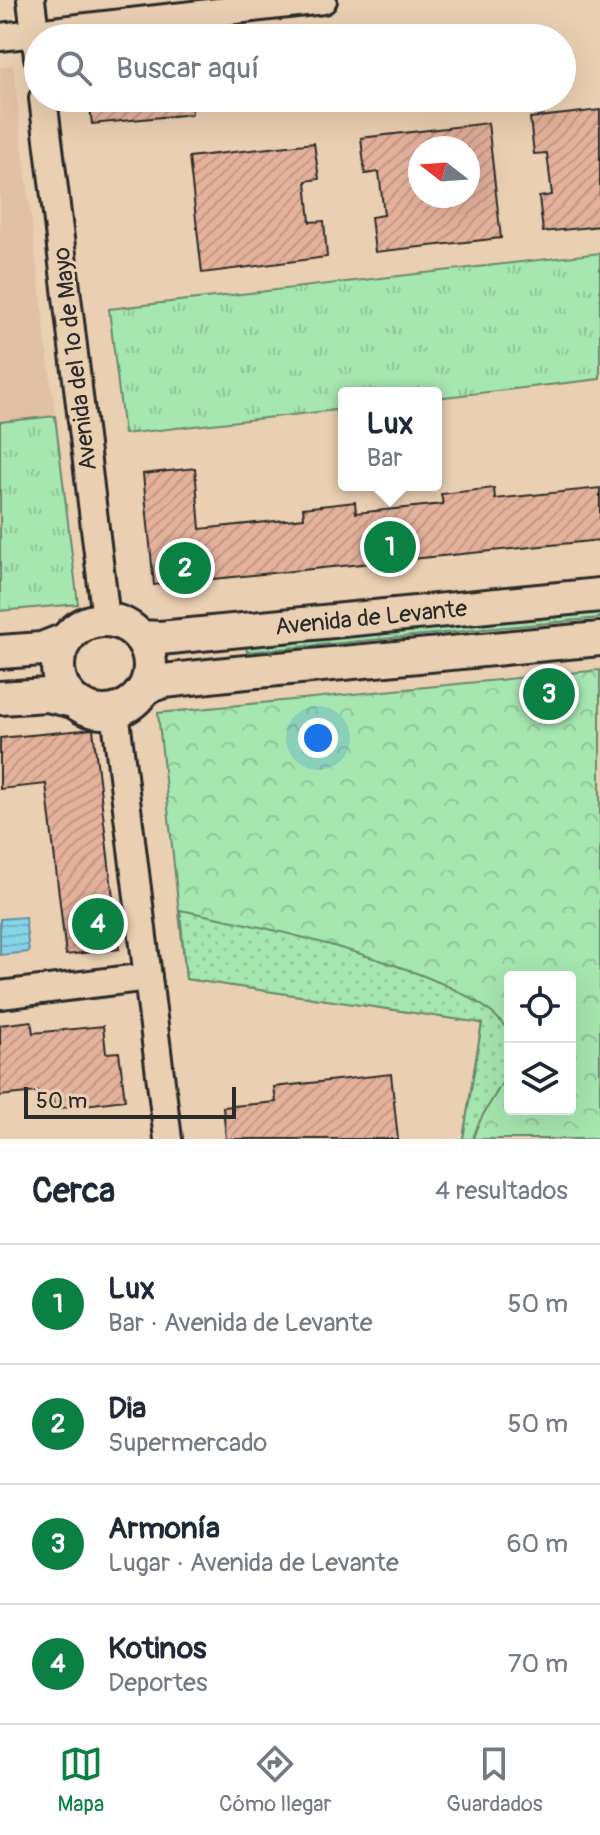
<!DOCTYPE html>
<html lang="es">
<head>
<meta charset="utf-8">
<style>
  body { margin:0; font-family:Pangolin,sans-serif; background:#f2f2f3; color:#1f2937 }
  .controls { position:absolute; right:24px; bottom:24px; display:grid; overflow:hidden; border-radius:8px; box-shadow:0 8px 32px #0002 }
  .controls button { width:72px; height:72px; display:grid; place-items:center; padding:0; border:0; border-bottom:2px solid #e0e1e3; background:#fff; color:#1f2937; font:40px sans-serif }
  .compass { position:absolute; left:408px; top:136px; width:72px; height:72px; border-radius:50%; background:#fff; box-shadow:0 8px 32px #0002; rotate:287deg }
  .scale { position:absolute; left:24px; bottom:20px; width:212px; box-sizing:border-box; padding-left:8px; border:4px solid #2b2b2b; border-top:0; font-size:22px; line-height:28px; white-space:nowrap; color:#2b2b2b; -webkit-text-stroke:6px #ead0b2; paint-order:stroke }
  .you { position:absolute; left:318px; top:738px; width:28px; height:28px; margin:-20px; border:6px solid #fff; border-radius:50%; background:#1a73e8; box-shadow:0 0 0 12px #1a73e833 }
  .badge { display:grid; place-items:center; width:52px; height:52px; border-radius:50%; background:#0b8043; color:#fff; font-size:26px; font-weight:700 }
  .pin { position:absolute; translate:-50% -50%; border:4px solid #fff; box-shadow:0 2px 8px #0006 }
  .popup { position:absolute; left:338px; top:387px; width:104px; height:104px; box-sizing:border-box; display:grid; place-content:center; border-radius:8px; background:#fff; filter:drop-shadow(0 2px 6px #0005); font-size:26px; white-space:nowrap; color:#747a83 }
  .popup b { font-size:30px; color:#1f2937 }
  .popup::after { content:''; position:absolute; left:50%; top:100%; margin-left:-16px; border:16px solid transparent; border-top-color:#fff }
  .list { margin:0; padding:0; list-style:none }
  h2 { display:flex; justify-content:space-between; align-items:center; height:104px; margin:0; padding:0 32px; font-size:34px }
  h2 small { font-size:26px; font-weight:400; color:#747a83 }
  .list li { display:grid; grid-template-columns:52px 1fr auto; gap:24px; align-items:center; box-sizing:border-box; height:120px; padding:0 32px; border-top:2px solid #e0e1e3 }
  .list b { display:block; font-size:30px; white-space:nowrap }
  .list p { margin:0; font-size:26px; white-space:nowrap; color:#747a83 }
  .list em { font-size:26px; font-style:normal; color:#747a83 }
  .icon { flex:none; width:44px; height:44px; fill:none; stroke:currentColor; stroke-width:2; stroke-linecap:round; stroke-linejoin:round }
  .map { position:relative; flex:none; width:600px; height:1139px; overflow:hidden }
  .search { position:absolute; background:#fff; box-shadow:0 8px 32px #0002; left:24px; right:24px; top:24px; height:88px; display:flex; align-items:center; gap:20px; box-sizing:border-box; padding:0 28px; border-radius:44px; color:#747a83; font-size:30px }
  .sheet { height:584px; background:#fff }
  nav { display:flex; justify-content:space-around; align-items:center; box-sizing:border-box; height:112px; border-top:2px solid #e0e1e3; background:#fff; font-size:22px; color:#747a83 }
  nav a { display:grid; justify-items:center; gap:4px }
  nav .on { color:#0b8043 }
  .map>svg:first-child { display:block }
  .built { fill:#e0c1a6 }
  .grass { fill:url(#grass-tufts); stroke:#68886e; stroke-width:2 }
  .park { fill:url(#park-crowns); stroke:#68886e; stroke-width:2; fill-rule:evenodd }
  .garden { fill:url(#garden-dots); stroke:#68886e; stroke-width:2 }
  .water { fill:url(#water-rules); stroke:#628f9b; stroke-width:2 }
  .building { fill:url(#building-hatch); stroke:#2b2b2b; stroke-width:2; fill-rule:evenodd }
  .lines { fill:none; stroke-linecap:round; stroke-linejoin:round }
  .minor-casing { stroke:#2b2b2b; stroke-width:32 }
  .tertiary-casing { stroke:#2b2b2b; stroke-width:38 }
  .minor { stroke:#ead0b2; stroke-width:26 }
  .tertiary { stroke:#ead0b2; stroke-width:32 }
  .labels { text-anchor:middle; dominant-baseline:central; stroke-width:6; stroke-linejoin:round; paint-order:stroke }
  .street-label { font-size:24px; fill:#2b2b2b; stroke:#ead0b2 }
</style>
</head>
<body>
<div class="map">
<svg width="600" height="1139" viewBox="0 0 600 1139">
  <defs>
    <pattern id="grass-tufts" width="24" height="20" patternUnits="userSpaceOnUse" patternTransform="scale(2)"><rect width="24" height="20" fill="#a6e6b0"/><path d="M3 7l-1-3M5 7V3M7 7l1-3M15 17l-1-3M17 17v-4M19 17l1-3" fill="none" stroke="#8fc598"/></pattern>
    <pattern id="park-crowns" width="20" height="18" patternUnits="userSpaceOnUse" patternTransform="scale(2)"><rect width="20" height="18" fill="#a6e6b0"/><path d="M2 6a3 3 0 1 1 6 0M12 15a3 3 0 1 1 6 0" fill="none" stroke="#8fc598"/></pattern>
    <pattern id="garden-dots" width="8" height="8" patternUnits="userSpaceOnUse" patternTransform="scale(2)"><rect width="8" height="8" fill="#a6e6b0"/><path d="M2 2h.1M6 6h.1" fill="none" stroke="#8fc598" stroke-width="1.8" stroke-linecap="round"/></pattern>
    <pattern id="water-rules" width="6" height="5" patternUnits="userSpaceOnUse" patternTransform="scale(2)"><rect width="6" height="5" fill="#86d2e6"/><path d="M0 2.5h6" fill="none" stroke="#74b4c5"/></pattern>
    <pattern id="building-hatch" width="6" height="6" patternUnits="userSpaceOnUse" patternTransform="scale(2)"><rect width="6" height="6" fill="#e4b19b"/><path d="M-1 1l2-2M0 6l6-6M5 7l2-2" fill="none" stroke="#c49886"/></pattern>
  </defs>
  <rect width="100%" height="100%" fill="#ead0b2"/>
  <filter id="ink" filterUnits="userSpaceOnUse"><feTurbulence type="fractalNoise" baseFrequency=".0125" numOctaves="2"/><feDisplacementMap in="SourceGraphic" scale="16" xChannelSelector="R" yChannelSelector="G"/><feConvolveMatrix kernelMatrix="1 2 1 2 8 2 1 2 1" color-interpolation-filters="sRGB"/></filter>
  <g filter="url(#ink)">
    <polygon class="built" points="13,65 55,416 0,422 0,67"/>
    <g class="grass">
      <polygon points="600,253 600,379 436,398 436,393 344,393 344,409 124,434 109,309"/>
      <polygon points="55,416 78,604 0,611 0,422"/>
    </g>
    <path class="park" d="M600 670V1139H463L482 1023 186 979 158 713ZM510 977H570V1109H510Z"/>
    <g class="garden">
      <polygon points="600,611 600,618 247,652 246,645"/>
      <path d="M180 910C242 922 494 974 510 1038 520 1075 481 1105 473 1139H463L482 1023 186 979Z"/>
    </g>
    <polygon class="water" points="25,917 29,952 0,955 0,919"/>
    <g class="building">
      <polygon points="89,98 191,98 192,114 92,124"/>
      <polygon points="600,110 600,226 543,232 539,197 552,195 547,153 534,154 530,118"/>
      <path d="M488 123 501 238 375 252 371 217 384 215 379 172 365 174 361 138ZM420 148H468V196H420Z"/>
      <polygon points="314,143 319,179 306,181 310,222 324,221 327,257 202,273 189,157"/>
      <polygon points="195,468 200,529 304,518 303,508 355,502 356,513 443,504 441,494 494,488 495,499 600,488 600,540 154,585 143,474"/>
      <polygon points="93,729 119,949 66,955 46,784 0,789 0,738"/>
      <polygon points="31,1021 33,1033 103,1026 106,1053 119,1052 125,1100 54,1109 53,1099 38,1100 37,1092 0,1096 0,1025"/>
      <polygon points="391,1074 398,1139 226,1139 223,1107 276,1102 274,1087"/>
    </g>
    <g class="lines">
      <defs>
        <g id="minor">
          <polyline points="31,0 38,57"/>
          <polyline points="0,37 323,0"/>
          <polyline points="43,98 106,619"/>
          <polyline points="115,711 168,1139"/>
          <polyline points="0,995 148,977"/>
        </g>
        <g id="tertiary">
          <circle cx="104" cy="666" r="46"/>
          <path id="s1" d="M140 637 160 638 600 595"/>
          <polyline points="0,652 42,649 65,640"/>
          <polyline points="146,687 164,681 236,673 600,639"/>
          <polyline points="0,698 47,695 73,701"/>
        </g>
      </defs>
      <use href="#minor" class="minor-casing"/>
      <use href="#tertiary" class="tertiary-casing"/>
      <use href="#minor" class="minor"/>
      <use href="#tertiary" class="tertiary"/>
    </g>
  </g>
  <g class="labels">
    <g class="street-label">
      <text transform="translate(75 359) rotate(-97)">Avenida del 1º de Mayo</text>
      <text stroke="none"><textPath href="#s1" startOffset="232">Avenida de Levante</textPath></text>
    </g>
  </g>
</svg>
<div class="controls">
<button><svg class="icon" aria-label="locate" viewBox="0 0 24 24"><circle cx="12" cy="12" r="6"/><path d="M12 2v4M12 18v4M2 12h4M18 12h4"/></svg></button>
<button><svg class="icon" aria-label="layers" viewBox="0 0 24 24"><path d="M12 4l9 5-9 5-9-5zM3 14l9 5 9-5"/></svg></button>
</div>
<svg class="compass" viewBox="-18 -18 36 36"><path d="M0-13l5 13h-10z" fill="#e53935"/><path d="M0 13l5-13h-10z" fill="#747a83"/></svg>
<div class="scale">50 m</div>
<div class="you"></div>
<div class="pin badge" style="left:390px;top:547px">1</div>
<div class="popup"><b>Lux</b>Bar</div>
<div class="pin badge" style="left:185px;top:568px">2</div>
<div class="pin badge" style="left:549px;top:694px">3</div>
<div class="pin badge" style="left:98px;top:924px">4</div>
<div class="search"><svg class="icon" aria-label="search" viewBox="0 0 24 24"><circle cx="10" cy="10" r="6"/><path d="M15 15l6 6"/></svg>Buscar aquí</div>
</div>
<section class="sheet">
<h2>Cerca<small>4 resultados</small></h2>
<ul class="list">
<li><span class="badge">1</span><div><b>Lux</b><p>Bar · Avenida de Levante</p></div><em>50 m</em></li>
<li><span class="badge">2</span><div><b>Dia</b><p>Supermercado</p></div><em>50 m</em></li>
<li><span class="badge">3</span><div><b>Armonía</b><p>Lugar · Avenida de Levante</p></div><em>60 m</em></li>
<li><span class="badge">4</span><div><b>Kotinos</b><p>Deportes</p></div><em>70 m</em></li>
</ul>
</section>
<nav>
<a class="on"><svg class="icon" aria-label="map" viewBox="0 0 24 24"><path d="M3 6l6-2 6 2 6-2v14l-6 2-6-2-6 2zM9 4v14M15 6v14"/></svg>Mapa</a>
<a><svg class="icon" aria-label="directions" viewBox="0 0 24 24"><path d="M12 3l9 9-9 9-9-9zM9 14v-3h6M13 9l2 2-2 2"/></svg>Cómo llegar</a>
<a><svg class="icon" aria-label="saved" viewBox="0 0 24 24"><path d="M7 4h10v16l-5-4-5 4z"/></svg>Guardados</a>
</nav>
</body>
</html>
